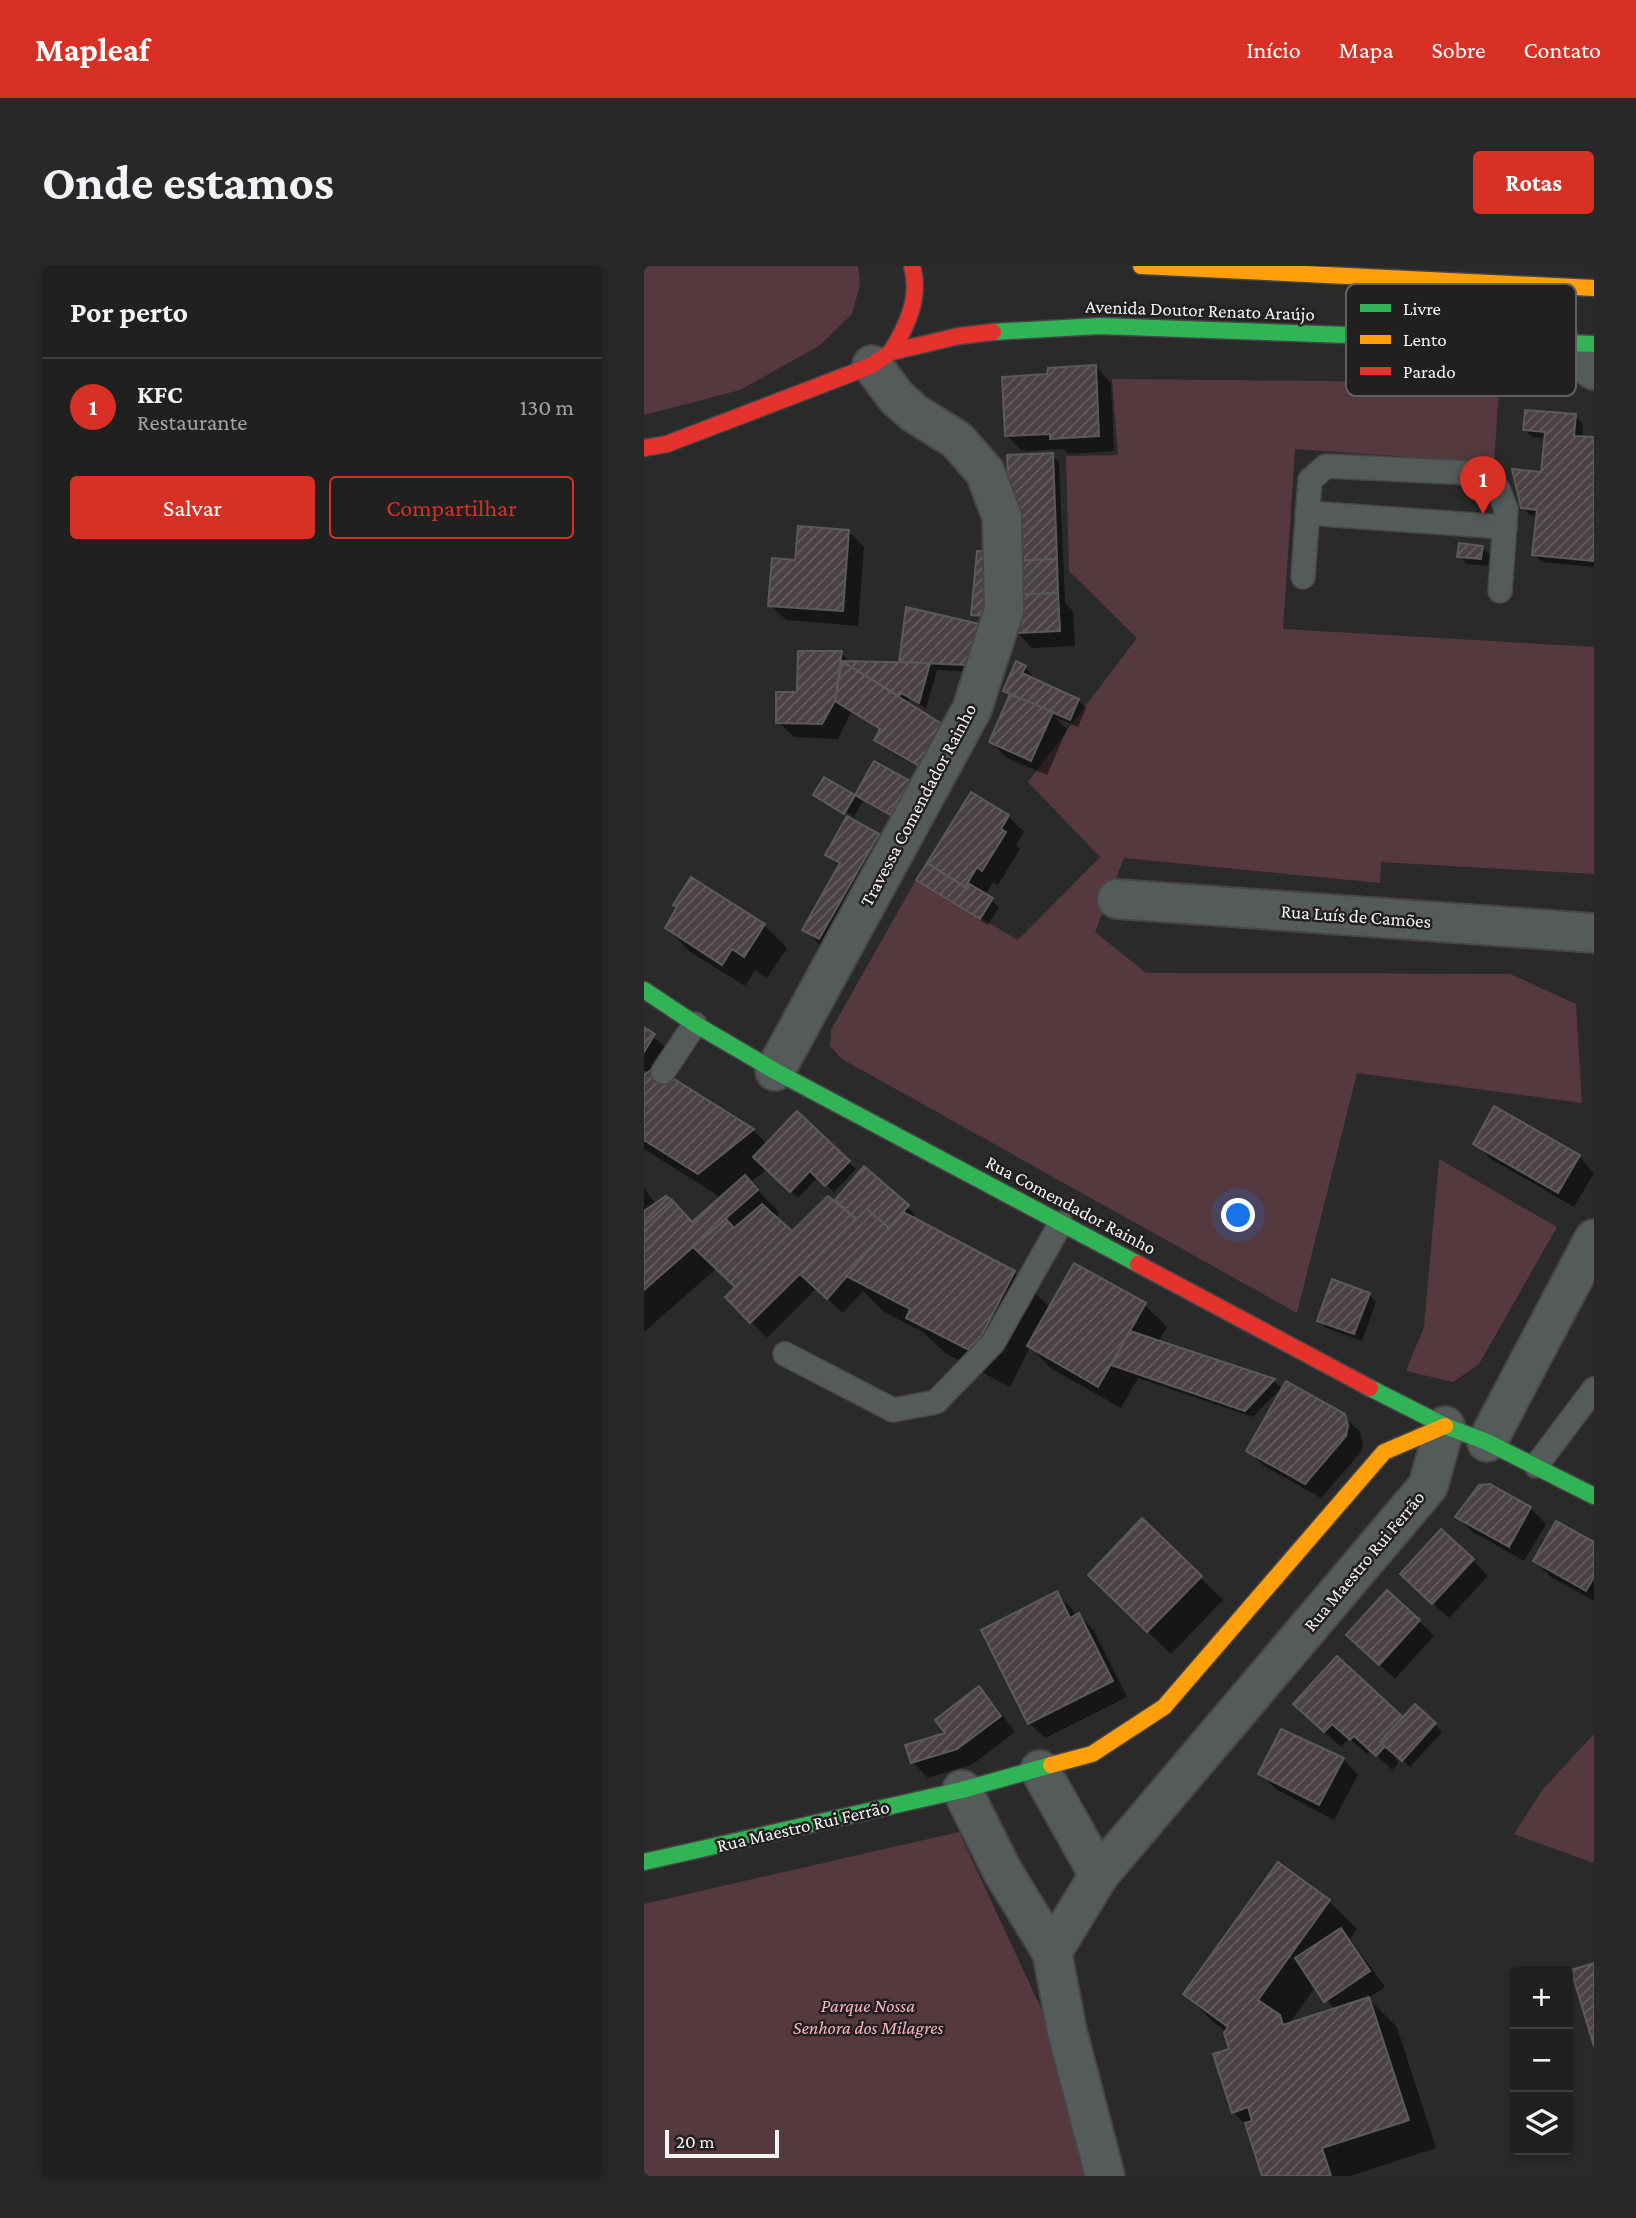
<!DOCTYPE html>
<html lang="pt">
<head>
<meta charset="utf-8">
<style>
  body { margin:0; font-family:"Crimson Pro",serif; background:#282829; color:#f1f3f6 }
  .controls { position:absolute; right:21px; bottom:21px; display:grid; overflow:hidden; border-radius:7px; box-shadow:0 4px 10px #0003 }
  .controls button { width:63px; height:63px; display:grid; place-items:center; padding:0; border:0; border-bottom:2px solid #3d3e3e; background:#202020; color:#f1f3f6; font:35px sans-serif }
  .scale { position:absolute; left:21px; bottom:18px; width:114px; box-sizing:border-box; padding-left:7px; border:4px solid #f5f3f3; border-top:0; font-size:19px; line-height:24px; white-space:nowrap; color:#f5f3f3; -webkit-text-stroke:5px #221f20; paint-order:stroke }
  .you { position:absolute; left:595px; top:950px; width:24px; height:24px; margin:-18px; border:5px solid #fff; border-radius:50%; background:#1a73e8; box-shadow:0 0 0 10px #1a73e833 }
  .badge { display:grid; place-items:center; width:46px; height:46px; border-radius:50%; background:#d93025; color:#fff; font-size:23px; font-weight:700 }
  .pin { position:absolute; translate:-50% -58px; filter:drop-shadow(0 2px 4px #0008) }
  .pin::after { content:''; position:absolute; top:37px; width:24px; height:21px; background:inherit; clip-path:polygon(0 0,100% 0,50% 100%) }
  .list { margin:0; padding:0; list-style:none }
  h2 { display:flex; justify-content:space-between; align-items:center; height:91px; margin:0; padding:0 28px; font-size:30px }
  h2 small { font-size:23px; font-weight:400; color:#a2a3a5 }
  .list li { display:grid; grid-template-columns:46px 1fr auto; gap:21px; align-items:center; box-sizing:border-box; height:98px; padding:0 28px; border-top:2px solid #3d3e3e }
  .list b { display:block; font-size:26px; white-space:nowrap }
  .list p { margin:0; font-size:23px; white-space:nowrap; color:#a2a3a5 }
  .list em { font-size:23px; font-style:normal; color:#a2a3a5 }
  .actions { display:flex; gap:14px; padding:21px 28px }
  .actions a { flex:1; padding:16px 0; border:2px solid #d93025; border-radius:7px; text-align:center; font-size:24px; color:#d93025 }
  .actions .main { background:#d93025; color:#fff }
  .icon { flex:none; width:38px; height:38px; fill:none; stroke:currentColor; stroke-width:2; stroke-linecap:round; stroke-linejoin:round }
  .map { position:relative; flex:none; width:950px; height:1910px; overflow:hidden; border-radius:7px }
  header { display:flex; align-items:center; gap:42px; box-sizing:border-box; height:98px; padding:0 35px; background:#d93025; color:#fff }
  header strong { font-size:33px }
  nav { display:flex; gap:38px; margin-inline-start:auto; font-size:24px }
  .intro { display:flex; align-items:center; justify-content:space-between; box-sizing:border-box; height:168px; padding:0 42px }
  h1 { margin:0; font-size:49px }
  .button { padding:18px 32px; border-radius:7px; background:#d93025; color:#fff; font-size:24px; font-weight:700 }
  main { display:flex; gap:42px; padding:0 42px }
  aside { flex:1; background:#202020; border-radius:7px; box-shadow:0 4px 10px #0003 }
  .map>svg:first-child { display:block }
  .green { fill:#56393f }
  .shadow { fill:#0007; fill-rule:evenodd }
  .building { fill:url(#building-hatch); stroke:#5b5a5a; stroke-width:2 }
  .lines { fill:none; stroke-linecap:round; stroke-linejoin:round }
  .lane-casing { stroke:#474646; stroke-width:26 }
  .street-casing { stroke:#474646; stroke-width:42 }
  .fast-casing { stroke:#474646; stroke-width:19 }
  .slow-casing { stroke:#474646; stroke-width:19 }
  .jam-casing { stroke:#474646; stroke-width:19 }
  .lane { stroke:#545b5a; stroke-width:23 }
  .street { stroke:#545b5a; stroke-width:38 }
  .fast { stroke:#30b455; stroke-width:16 }
  .slow { stroke:#ff9f0a; stroke-width:16 }
  .jam { stroke:#e5322d; stroke-width:16 }
  .labels { text-anchor:middle; dominant-baseline:central; stroke-width:5; stroke-linejoin:round; paint-order:stroke }
  .street-label { font-size:19px; fill:#f5f3f3; stroke:#221f20 }
  .park-label { font-size:19px; font-style:italic; fill:#fab3c0; stroke:#221f20 }
  .key { fill:#221f20; stroke:#615f5f; stroke-width:2 }
  .key-label { font-size:19px; fill:#f5f3f3 }
</style>
</head>
<body>
<header>
<strong>Mapleaf</strong>
<nav><a>Início</a><a>Mapa</a><a>Sobre</a><a>Contato</a></nav>
</header>
<div class="intro"><h1>Onde estamos</h1><a class="button">Rotas</a></div>
<main>
<aside>
<h2>Por perto<small></small></h2>
<ul class="list">
<li><span class="badge">1</span><div><b>KFC</b><p>Restaurante</p></div><em>130 m</em></li>
</ul>
<div class="actions"><a class="main">Salvar</a><a>Compartilhar</a></div>
</aside>
<div class="map">
<svg width="950" height="1910" viewBox="0 0 950 1910">
  <defs>
    <pattern id="building-hatch" width="6" height="6" patternUnits="userSpaceOnUse" patternTransform="scale(1.75)"><rect width="6" height="6" fill="#4b4142"/><path d="M-1 1l2-2M0 6l6-6M5 7l2-2" fill="none" stroke="#665d5e"/></pattern>
  </defs>
  <rect width="100%" height="100%" fill="#2b2a2a"/>
  <g class="green">
    <polygon points="0,0 214,0 216,19 208,48 175,80 96,124 0,149"/>
    <polygon points="468,113 683,115 855,123 850,197 651,183 639,363 950,381 950,608 737,596 736,617 480,592 451,666 502,707 866,708 932,738 938,837 713,807 653,1047 198,793 186,780 187,764 272,614 374,674 456,591 384,516 493,372 425,305 422,190 474,189"/>
    <polygon points="795,893 913,961 835,1098 809,1116 762,1105 780,1061"/>
    <polygon points="950,1468 950,1597 870,1568 899,1523"/>
    <polygon points="315,1566 409,1768 444,1910 0,1910 0,1638"/>
  </g>
  <g class="shadow">
    <polygon points="452,101 467,117 470,185 424,188 419,183 378,185 363,170 405,110"/>
    <polygon points="931,150 939,158 938,172 950,173 950,301 898,296 890,288 894,250 886,249 878,241 898,208 902,172 888,171 881,164"/>
    <polygon points="408,189 415,196 421,337 429,345 431,380 388,382 373,366"/>
    <polygon points="204,265 220,281 214,360 142,354 126,339 152,296"/>
    <polygon points="838,281 846,289 844,300 823,298 815,290"/>
    <polygon points="264,344 329,406 293,404 282,443 266,433 262,437 297,459 283,506 240,482 232,474 237,465 207,446 194,473 150,471 134,456 155,428 197,387 207,397 256,398"/>
    <polygon points="381,401 388,409 387,413 434,434 442,442 434,461 410,451 423,463 403,509 363,492 347,476 367,431 361,424"/>
    <polygon points="231,497 265,516 272,524 254,555 219,535 208,554 234,570 250,585 191,688 176,679 160,663 196,601 183,589 209,550 177,532 177,535 171,529 180,514 211,532"/>
    <polygon points="327,528 364,550 380,566 372,579 376,583 354,619 349,616 341,629 355,641 344,659 282,621 275,613"/>
    <polygon points="120,659 143,682 123,712 111,704 101,720 45,685 23,662"/>
    <polygon points="0,763 26,785 13,804 109,864 124,879 153,847 212,903 190,926 174,911 154,932 124,903 106,916 136,947 131,952 148,967 202,947 220,902 271,948 267,953 370,1006 407,1043 501,1039 523,1061 514,1076 630,1115 637,1122 609,1151 494,1112 477,1142 408,1103 386,1081 366,1121 301,1087 279,1066 240,1046 219,1025 199,1047 172,1023 123,1072 83,1031 93,1021 73,1002 0,1066 0,921 12,939 27,935 49,957 78,932 0,883 0,811 5,807 0,804"/>
    <polygon points="831,878 935,890 950,907 930,941 847,893"/>
    <polygon points="725,1028 732,1036 718,1075 682,1062 675,1054"/>
    <polygon points="700,1150 716,1166 719,1176 717,1186 677,1232 620,1200 604,1184"/>
    <polygon points="886,1242 902,1258 880,1295 829,1266 813,1251"/>
    <polygon points="498,1255 579,1334 527,1388 468,1331"/>
    <polygon points="950,1278 950,1335 907,1311 891,1295"/>
    <polygon points="829,1294 844,1310 805,1352 774,1324"/>
    <polygon points="412,1328 428,1343 432,1351 435,1349 450,1365 483,1431 401,1472 385,1457"/>
    <polygon points="775,1355 790,1370 751,1413 720,1384"/>
    <polygon points="693,1392 759,1453 771,1440 798,1466 766,1501 753,1489 751,1492 755,1497 748,1504 727,1484 723,1488 705,1472 697,1481 667,1453"/>
    <polygon points="335,1422 350,1438 371,1466 329,1498 284,1512 268,1496 304,1468"/>
    <polygon points="699,1493 714,1509 690,1554 632,1523 616,1507"/>
    <path d="M685 1635 713 1663 706 1673 741 1721 724 1732 753 1761 792 1882 706 1910H620L604 1861 589 1846 587 1784 583 1766 569 1756 541 1727ZM672 1720 691 1744 644 1759Z"/>
  </g>
  <g class="building">
    <polygon points="452,99 455,170 406,173 406,168 361,170 358,111 403,108 404,102"/>
    <polygon points="881,144 932,148 930,170 950,171 950,295 888,289 893,244 877,242 868,203 897,206 901,166 879,164"/>
    <polygon points="409,187 413,293 368,295 363,189"/>
    <polygon points="154,260 205,264 199,345 124,340 128,292 151,294"/>
    <polygon points="815,277 839,280 837,293 813,291"/>
    <polygon points="333,285 347,286 344,350 327,349"/>
    <polygon points="413,293 414,327 369,329 368,295"/>
    <polygon points="414,327 416,365 371,367 369,329"/>
    <polygon points="262,341 340,359 322,399 255,396"/>
    <polygon points="154,385 198,385 191,435 178,458 132,457 132,426 153,426"/>
    <polygon points="198,395 298,458 275,500 230,474 236,463 191,435"/>
    <polygon points="198,395 286,397 275,437 257,427 255,430"/>
    <polygon points="372,395 382,400 378,407 435,433 426,454 359,425"/>
    <polygon points="366,428 409,446 387,495 345,476"/>
    <polygon points="230,495 266,515 246,549 211,529"/>
    <polygon points="180,511 211,529 200,548 169,529"/>
    <polygon points="327,526 365,549 357,563 362,566 338,605 333,601 321,621 283,597"/>
    <polygon points="203,550 235,568 175,673 158,664 196,597 181,589"/>
    <polygon points="283,597 321,621 324,617 349,632 336,653 272,614"/>
    <polygon points="47,611 121,658 100,691 88,683 78,699 21,662 33,641 29,639"/>
    <polygon points="0,761 11,768 0,786"/>
    <polygon points="11,801 110,863 54,908 0,874 0,809"/>
    <polygon points="850,840 936,889 914,927 829,878"/>
    <polygon points="153,845 206,895 181,920 166,905 146,926 109,891"/>
    <polygon points="220,900 265,939 245,962 223,943 214,954 191,934"/>
    <polygon points="101,909 114,924 0,1024 0,959 28,934 48,956"/>
    <polygon points="22,930 28,934 0,959 0,945"/>
    <polygon points="184,930 212,953 106,1057 81,1031"/>
    <polygon points="118,938 148,965 91,1021 49,981 82,953 90,962"/>
    <polygon points="223,943 245,962 183,1033 156,1008"/>
    <polygon points="259,946 371,1005 329,1086 262,1052 266,1043 202,1010"/>
    <polygon points="430,997 502,1037 454,1121 383,1080"/>
    <polygon points="688,1013 726,1027 710,1068 673,1055"/>
    <polygon points="486,1065 631,1113 601,1145 467,1099"/>
    <polygon points="642,1115 701,1148 704,1159 702,1170 661,1218 602,1185"/>
    <polygon points="846,1218 887,1241 865,1281 811,1251 835,1219"/>
    <polygon points="498,1252 558,1310 503,1366 444,1309"/>
    <polygon points="912,1255 950,1276 950,1311 942,1325 889,1295"/>
    <polygon points="797,1263 830,1293 788,1338 756,1308"/>
    <polygon points="743,1324 776,1354 735,1399 702,1369"/>
    <polygon points="413,1325 426,1352 435,1347 469,1415 384,1458 337,1364"/>
    <polygon points="693,1390 759,1451 736,1476 741,1480 732,1490 710,1470 706,1474 688,1458 680,1466 649,1438"/>
    <polygon points="335,1420 357,1450 313,1483 267,1497 261,1479 301,1467 291,1454"/>
    <polygon points="771,1438 792,1457 758,1495 736,1476"/>
    <polygon points="637,1463 700,1492 675,1539 614,1508"/>
    <polygon points="634,1596 686,1634 614,1734 636,1749 639,1759 725,1731 765,1854 678,1882 687,1910 618,1910 601,1857 608,1855 604,1841 588,1847 569,1788 585,1783 580,1767 584,1761 539,1728"/>
    <polygon points="697,1662 726,1705 680,1736 651,1692"/>
    <polygon points="950,1697 950,1780 927,1704"/>
  </g>
  <g class="lines">
    <defs>
      <g id="lane">
        <polyline points="663,247 861,261"/>
        <polyline points="659,311 666,214 682,200 830,207 854,223 862,243 856,325"/>
        <polyline points="19,806 51,758"/>
        <polyline points="141,1088 249,1144 292,1136 349,1077 417,957"/>
        <polyline points="892,1200 950,1123"/>
      </g>
      <g id="street">
        <polyline points="912,77 950,104"/>
        <polyline points="473,633 950,667"/>
        <polyline points="131,805 328,443 360,344 358,251 341,206 313,174 270,147 253,132 228,99"/>
        <polyline points="843,1176 950,973"/>
        <polyline points="396,1504 455,1609"/>
        <polyline points="318,1524 359,1606 408,1686 423,1765 461,1910"/>
        <polyline points="408,1686 455,1609 784,1220 801,1160"/>
      </g>
      <g id="fast">
        <polyline points="349,66 456,60 950,78"/>
        <polyline points="0,724 51,758 131,805 494,998"/>
        <polyline points="726,1122 801,1160 843,1176 950,1230"/>
        <polyline points="0,1596 318,1524 407,1499"/>
      </g>
      <g id="slow">
        <polyline points="497,0 950,22"/>
        <polyline points="407,1499 448,1488 520,1441 740,1186 801,1160"/>
      </g>
      <g id="jam">
        <path d="M247 86C263 60 277 31 268 0"/>
        <polyline points="0,182 23,178 211,106 228,99 247,86 315,70 349,66"/>
        <polyline points="494,998 726,1122"/>
      </g>
    </defs>
    <use href="#lane" class="lane-casing"/>
    <use href="#street" class="street-casing"/>
    <use href="#fast" class="fast-casing"/>
    <use href="#slow" class="slow-casing"/>
    <use href="#jam" class="jam-casing"/>
    <use href="#lane" class="lane"/>
    <use href="#street" class="street"/>
    <use href="#fast" class="fast"/>
    <use href="#slow" class="slow"/>
    <use href="#jam" class="jam"/>
  </g>
  <g class="labels">
    <g class="street-label">
      <text transform="translate(556 44) rotate(2)">Avenida Doutor Renato Araújo</text>
      <text transform="translate(274 539) rotate(-62)">Travessa Comendador Rainho</text>
      <text transform="translate(712 650) rotate(4)">Rua Luís de Camões</text>
      <text transform="translate(427 939) rotate(28)">Rua Comendador Rainho</text>
      <text transform="translate(720 1295) rotate(-50)">Rua Maestro Rui Ferrão</text>
      <text transform="translate(159 1560) rotate(-13)">Rua Maestro Rui Ferrão</text>
    </g>
    <g class="park-label">
      <text x="224" y="1739">Parque Nossa<tspan x="224" dy="22">Senhora dos Milagres</tspan></text>
    </g>
  </g>
  <rect x="702" y="18" width="230" height="112" rx="10" class="key"/>
  <rect x="716" y="38" width="31" height="8" fill="#30b455"/>
  <rect x="716" y="69" width="31" height="9" fill="#ff9f0a"/>
  <rect x="716" y="101" width="31" height="8" fill="#e5322d"/>
  <g class="key-label">
    <text x="759" y="49">Livre</text>
    <text x="759" y="80">Lento</text>
    <text x="759" y="112">Parado</text>
  </g>
</svg>
<div class="controls">
<button>+</button>
<button>−</button>
<button><svg class="icon" aria-label="layers" viewBox="0 0 24 24"><path d="M12 4l9 5-9 5-9-5zM3 14l9 5 9-5"/></svg></button>
</div>
<div class="scale">20 m</div>
<div class="you"></div>
<div class="pin badge" style="left:839px;top:248px">1</div>
</div>
</main>
</body>
</html>
